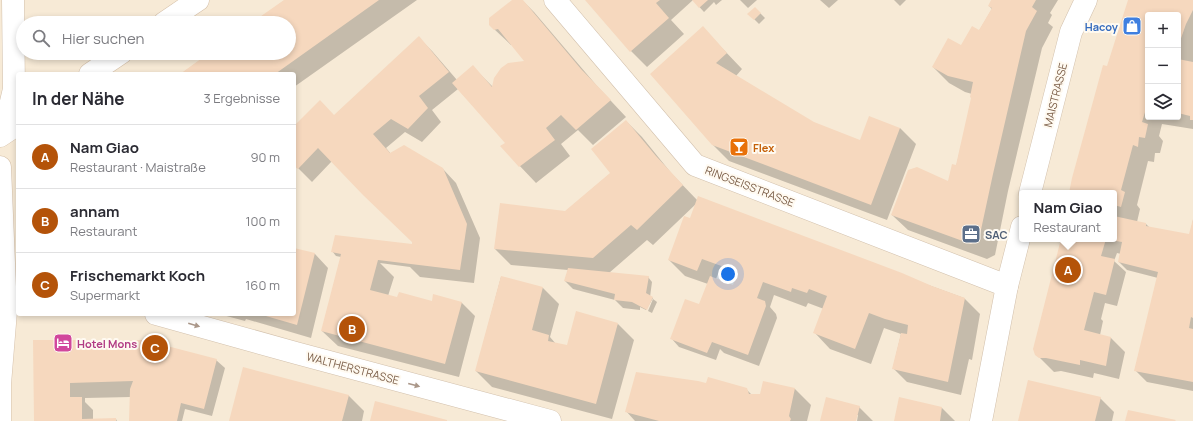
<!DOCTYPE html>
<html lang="de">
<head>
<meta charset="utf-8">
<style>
  body { margin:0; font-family:Manrope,sans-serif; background:#f7f7f7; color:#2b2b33 }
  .controls { position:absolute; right:12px; top:12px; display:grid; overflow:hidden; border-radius:4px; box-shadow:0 2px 6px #0003 }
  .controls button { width:36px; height:36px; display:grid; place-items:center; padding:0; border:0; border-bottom:1px solid #e1e1e2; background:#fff; color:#2b2b33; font:20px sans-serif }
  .you { position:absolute; left:728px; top:274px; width:14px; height:14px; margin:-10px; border:3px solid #fff; border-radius:50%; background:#1a73e8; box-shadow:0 0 0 6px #1a73e833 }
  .badge { display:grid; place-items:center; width:26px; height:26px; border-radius:50%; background:#b45309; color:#fff; font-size:13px; font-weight:700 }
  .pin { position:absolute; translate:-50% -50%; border:2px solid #fff; box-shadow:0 1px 4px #0006 }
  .popup { position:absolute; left:1019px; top:190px; width:98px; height:52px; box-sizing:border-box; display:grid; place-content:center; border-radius:4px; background:#fff; filter:drop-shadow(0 1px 3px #0005); font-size:13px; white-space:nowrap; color:#7c7c81 }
  .popup b { font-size:15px; color:#2b2b33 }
  .popup::after { content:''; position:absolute; left:50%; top:100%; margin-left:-8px; border:8px solid transparent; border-top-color:#fff }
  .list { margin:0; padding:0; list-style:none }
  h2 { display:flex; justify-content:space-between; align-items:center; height:52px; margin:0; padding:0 16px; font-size:17px }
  h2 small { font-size:13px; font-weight:400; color:#7c7c81 }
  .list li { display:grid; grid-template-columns:26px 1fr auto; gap:12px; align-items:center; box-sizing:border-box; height:64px; padding:0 16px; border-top:1px solid #e1e1e2 }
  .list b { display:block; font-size:15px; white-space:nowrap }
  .list p { margin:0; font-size:13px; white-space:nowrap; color:#7c7c81 }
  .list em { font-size:13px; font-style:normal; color:#7c7c81 }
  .icon { flex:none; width:22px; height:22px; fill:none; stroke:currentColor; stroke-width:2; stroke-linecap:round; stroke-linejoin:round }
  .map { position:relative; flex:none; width:1193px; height:421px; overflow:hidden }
  .search { position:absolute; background:#fff; box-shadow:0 2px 6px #0003; left:16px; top:16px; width:280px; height:44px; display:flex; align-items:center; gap:10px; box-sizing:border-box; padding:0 14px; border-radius:22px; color:#7c7c81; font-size:15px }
  .panel { position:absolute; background:#fff; box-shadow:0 2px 6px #0003; left:16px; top:72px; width:280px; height:244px; border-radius:4px }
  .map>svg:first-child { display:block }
  .residential { fill:#f7ead6; fill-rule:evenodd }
  .shadow { fill:#0003; fill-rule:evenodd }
  .building { fill:#f6d8be }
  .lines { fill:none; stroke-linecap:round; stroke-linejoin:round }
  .street-casing { stroke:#d2c0ac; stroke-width:23 }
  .secondary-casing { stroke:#d6c1aa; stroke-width:23 }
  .street { stroke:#fff; stroke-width:22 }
  .secondary { stroke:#fff; stroke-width:22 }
  .oneway { fill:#aa9789 }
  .labels { text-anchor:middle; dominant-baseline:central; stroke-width:4; stroke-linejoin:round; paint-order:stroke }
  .shop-label { font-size:11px; font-weight:bold; fill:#366cbe; stroke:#fffaf1; text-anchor:end }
  .street-label { font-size:11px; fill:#7c5f49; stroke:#fffaf1 }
  .food-label { font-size:11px; font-weight:bold; fill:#c56008; stroke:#fffaf1; text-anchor:start }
  .service-label { font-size:11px; font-weight:bold; fill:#4e5e75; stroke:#fffaf1; text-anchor:start }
  .hotel-label { font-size:11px; font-weight:bold; fill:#b23c85; stroke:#fffaf1; text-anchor:start }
</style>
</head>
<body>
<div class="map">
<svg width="1193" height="421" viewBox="0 0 1193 421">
  <rect width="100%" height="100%" fill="#fef7e9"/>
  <path class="residential" d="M0 0H1193V421H0ZM1148 15H1178V117H1148ZM23 23H289V53H23ZM18 74H294V314H18ZM1022 193H1114V239H1022Z"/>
  <g class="shadow">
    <polygon points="285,0 417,0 294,87 294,74 181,74 210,53 289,53 289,23 253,23"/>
    <polygon points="514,0 522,0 534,12 597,86 626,117 593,145 578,130 561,144 570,156 536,183 501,146 507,143 458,89 432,110 441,122 422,142 405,132 386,148 391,154 442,168 456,183 480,238 474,283 420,277 410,267 380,263 394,277 388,296 397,298 432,302 461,302 475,316 459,377 338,346 322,331 341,257 336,256 332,251 412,245 413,242 332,161 312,182 294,164 294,127 334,116 419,38 432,51 457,80 473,67 493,87 526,62 512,45 511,45 494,29"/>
    <polygon points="586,0 722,0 716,5 714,2 704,12 693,0 671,20 684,34 647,67 631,51"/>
    <polygon points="740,0 757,0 748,8"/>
    <polygon points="820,0 838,0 829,8"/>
    <polygon points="894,0 906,0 900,6"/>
    <polygon points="992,0 1058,0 1050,13 1052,15 1048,23 1053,27 1042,48 1008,191 995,255 987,259 908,230 892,215 948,182 956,167 972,99 972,94 965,92 949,83 933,67 961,47 979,31 992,9 989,6"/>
    <path d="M1129 0H1193V129L1162 124 1159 136 1163 141 1160 153H1155L1154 162 1148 161 1137 205 1140 209 1137 222 1146 224 1150 228 1190 235 1193 220V391L1147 382 1135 370 1158 278 1127 270 1119 262 1121 254 1117 253 1114 261 1126 272 1117 306 1105 303 1101 319 1103 321 1100 335 1111 338 1125 352 1119 379 1094 373 1093 378 1061 371 1054 372 1036 354 1062 239H1114V193H1070ZM1148 15H1178V117H1148Z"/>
    <polygon points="755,8 765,18 759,24 749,14"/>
    <polygon points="703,28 742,69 736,76 813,123 860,141 900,128 916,144 887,220 729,161 713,145"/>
    <path d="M626 121 642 137 672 174 698 201 964 298 980 314 972 360 969 359 961 395 907 382 893 368 901 334 884 328 871 364 830 349 815 333 824 309 808 303 806 307 774 295 770 307 776 314 777 318 759 366 724 353 720 349 716 360 679 347 671 338 700 306 708 284 685 276 669 260 691 220 698 202 653 245 647 240 609 273 648 277 652 282 650 297 653 298 646 310 640 307V310L623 308 615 300 573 289 565 281 568 270 511 265 495 249 565 212 611 173ZM718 274 736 281 733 286 716 279Z"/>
    <polygon points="294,249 315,254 328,268 311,338 246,319 245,321 219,314 294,314"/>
    <polygon points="501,277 543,288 559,304 550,337 556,344 567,347 618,324 634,340 612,419 492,387 476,371"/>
    <polygon points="653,299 657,302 652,313 648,311"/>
    <polygon points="34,341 216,360 225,368 212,416 185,409 182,421 130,421 131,397 85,398 85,402 93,410 93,420 116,419 117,421 35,421"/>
    <polygon points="764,382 795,389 811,405 807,421 635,421 626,411 746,389 752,395 761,395"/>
    <polygon points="348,395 364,411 362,421 230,421"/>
    <polygon points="900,398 942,408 955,421 895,421"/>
    <polygon points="1100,398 1114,412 1112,421 1019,421"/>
    <polygon points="859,407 873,421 857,421 858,415 856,415 855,421 821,421"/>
  </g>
  <g class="building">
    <polygon points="284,0 379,0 275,74 180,74 209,53 289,53 289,23 251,23"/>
    <polygon points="512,0 523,0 581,69 611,100 576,130 561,115 546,128 555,140 519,167 500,146 505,143 452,83 473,65 492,87 494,78 501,68 508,63 524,61 498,29 494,30 489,25 489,18"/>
    <polygon points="585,0 660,0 656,3 669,18 630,52"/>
    <polygon points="692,0 708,0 699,8"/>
    <polygon points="991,0 1036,0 1032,7 1037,11 1026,31 993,174 979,239 971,244 891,215 908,170 917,167 948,181 952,164 956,165 971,98 970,97 973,82 948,76 932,67 948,38 961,45 972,26 979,30 992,8 988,6"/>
    <polygon points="1128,0 1193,0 1193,10 1186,24 1178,47 1178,15 1148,15 1148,109 1146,109 1142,122 1148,124 1145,138 1139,137 1138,147 1133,145 1121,190 1125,192 1121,207 1114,205 1114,193 1069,193 1072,178 1103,65 1107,66"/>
    <polygon points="755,7 761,13 754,20 747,14"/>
    <polygon points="703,26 727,53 716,63 814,122 860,140 869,116 900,128 871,205 712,145 650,74"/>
    <polygon points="419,36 449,72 419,96 428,108 408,129 391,119 373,134 390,153 404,145 443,168 467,224 460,270 378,260 370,290 397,297 399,292 432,301 433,294 462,302 445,364 321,331 341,254 331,252 335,235 412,244 412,242 363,195 318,148 298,169 294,166 294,126 320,100 334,115"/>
    <polygon points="1178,59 1193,62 1193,120 1190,120 1190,116 1178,113"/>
    <polygon points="626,120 656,156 683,185 637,230 631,225 593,258 494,249 500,203 565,211 610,173 591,149"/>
    <polygon points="698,196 902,273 932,286 965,298 948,382 892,369 901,333 907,334 908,325 885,319 869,313 855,349 813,333 827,296 809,289 807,293 792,288 791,292 763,282 757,298 765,301 766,306 748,355 712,342 707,353 670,339 685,299 699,304 710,276 733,285 738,272 702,259 697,271 668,260 684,216 690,218"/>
    <polygon points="1114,216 1146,223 1146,226 1189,234 1193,219 1193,318 1191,317 1189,328 1193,329 1193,382 1134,371 1158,272 1118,262 1122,242 1110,240 1114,239"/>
    <polygon points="1061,239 1106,239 1101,256 1115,259 1106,295 1094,292 1084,330 1111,337 1106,366 1080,360 1080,365 1046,358 1039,358 1035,355 1033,349"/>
    <polygon points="294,248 315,253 297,325 259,314 294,314"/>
    <polygon points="568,268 649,276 646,293 653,297 647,310 632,302 614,300 615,294 564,281"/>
    <polygon points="501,276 543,287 532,330 549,335 548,341 567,345 576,311 618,323 596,404 475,371"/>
    <polygon points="33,340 144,340 217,359 204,409 181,403 177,421 129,421 130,389 133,381 70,383 70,397 82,397 82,419 116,418 116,421 34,421"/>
    <polygon points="243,367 349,395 342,421 229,421"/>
    <polygon points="636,372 698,381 706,383 708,377 747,388 749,394 760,394 763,381 795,388 789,416 791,419 790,421 659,421 625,412"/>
    <polygon points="1028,380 1101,397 1095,421 1018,421"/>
    <polygon points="826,397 860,406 856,421 820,421"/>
    <polygon points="899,397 942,407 940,421 894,421"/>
    <polygon points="375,401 447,420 447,421 370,421"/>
    <polygon points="1128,410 1176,420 1175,421 1125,421"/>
  </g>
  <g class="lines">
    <defs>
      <g id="street">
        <polyline points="555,0 695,165 1007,286"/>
        <polyline points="0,134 10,106 14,89 13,0"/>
        <polyline points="1030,193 1071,32 1086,0"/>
        <polyline points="156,314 296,353 550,421"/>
        <polyline points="981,421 1007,286 1022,227"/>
      </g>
      <g id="secondary">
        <polyline points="164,23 198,0"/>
        <polyline points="90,74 121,53"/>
        <polyline points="0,136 18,124"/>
        <polyline points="0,167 6,311 0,384 0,421"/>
      </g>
    </defs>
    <use href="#street" class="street-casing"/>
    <use href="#secondary" class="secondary-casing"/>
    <use href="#street" class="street"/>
    <use href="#secondary" class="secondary"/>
  </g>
  <defs><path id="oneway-solid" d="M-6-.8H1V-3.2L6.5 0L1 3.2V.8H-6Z"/></defs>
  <g class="oneway">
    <use href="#oneway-solid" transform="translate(194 325) rotate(16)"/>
    <use href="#oneway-solid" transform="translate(414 385) rotate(15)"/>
  </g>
  <defs>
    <symbol id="shop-square" viewBox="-11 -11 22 22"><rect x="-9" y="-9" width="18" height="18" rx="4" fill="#3f7fe0" stroke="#fffaf1"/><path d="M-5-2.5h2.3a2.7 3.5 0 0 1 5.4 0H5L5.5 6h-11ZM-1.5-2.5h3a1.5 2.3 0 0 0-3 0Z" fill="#fff"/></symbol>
    <symbol id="bar-square" viewBox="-11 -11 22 22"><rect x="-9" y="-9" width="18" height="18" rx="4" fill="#e8710a" stroke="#fffaf1"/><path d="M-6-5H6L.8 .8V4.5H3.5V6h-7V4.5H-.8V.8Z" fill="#fff"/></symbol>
    <symbol id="office-square" viewBox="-11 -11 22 22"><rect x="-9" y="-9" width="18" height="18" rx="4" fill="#5c6f8a" stroke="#fffaf1"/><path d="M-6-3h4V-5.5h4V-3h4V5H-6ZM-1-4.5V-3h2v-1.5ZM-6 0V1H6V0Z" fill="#fff"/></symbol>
    <symbol id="hotel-square" viewBox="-11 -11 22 22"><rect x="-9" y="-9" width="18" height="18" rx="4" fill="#d1479c" stroke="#fffaf1"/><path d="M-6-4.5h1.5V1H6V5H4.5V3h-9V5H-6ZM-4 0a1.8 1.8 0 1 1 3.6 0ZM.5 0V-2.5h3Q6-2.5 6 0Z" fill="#fff"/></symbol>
  </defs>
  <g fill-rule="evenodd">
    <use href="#shop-square" x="1121" y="15" width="22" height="22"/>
    <use href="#bar-square" x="728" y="136" width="22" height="22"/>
    <use href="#office-square" x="960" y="223" width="22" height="22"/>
    <use href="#hotel-square" x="52" y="332" width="22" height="22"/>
  </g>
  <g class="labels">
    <g class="shop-label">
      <text x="1118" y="26">Hacoy</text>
    </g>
    <g class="street-label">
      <text transform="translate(1055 95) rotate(-76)">MAISTRASSE</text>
      <text transform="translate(750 186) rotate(21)">RINGSEISSTRASSE</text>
      <text transform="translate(353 368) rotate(15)">WALTHERSTRASSE</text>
    </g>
    <g class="food-label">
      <text x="753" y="147">Flex</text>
    </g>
    <g class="service-label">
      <text x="985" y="234">SAC</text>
    </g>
    <g class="hotel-label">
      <text x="77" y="343">Hotel Mons</text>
    </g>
  </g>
</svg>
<div class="controls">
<button>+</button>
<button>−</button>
<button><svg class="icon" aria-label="layers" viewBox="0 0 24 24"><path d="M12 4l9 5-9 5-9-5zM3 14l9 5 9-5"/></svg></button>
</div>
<div class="you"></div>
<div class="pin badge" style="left:1068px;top:270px">A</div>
<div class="popup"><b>Nam Giao</b>Restaurant</div>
<div class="pin badge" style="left:352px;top:329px">B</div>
<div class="pin badge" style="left:155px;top:348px">C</div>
<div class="search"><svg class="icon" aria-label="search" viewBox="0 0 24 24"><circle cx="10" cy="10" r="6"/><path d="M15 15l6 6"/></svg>Hier suchen</div>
<section class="panel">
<h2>In der Nähe<small>3 Ergebnisse</small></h2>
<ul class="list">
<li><span class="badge">A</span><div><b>Nam Giao</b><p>Restaurant · Maistraße</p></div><em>90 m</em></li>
<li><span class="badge">B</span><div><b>annam</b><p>Restaurant</p></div><em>100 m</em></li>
<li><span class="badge">C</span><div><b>Frischemarkt Koch</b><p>Supermarkt</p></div><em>160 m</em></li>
</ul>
</section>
</div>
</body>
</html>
